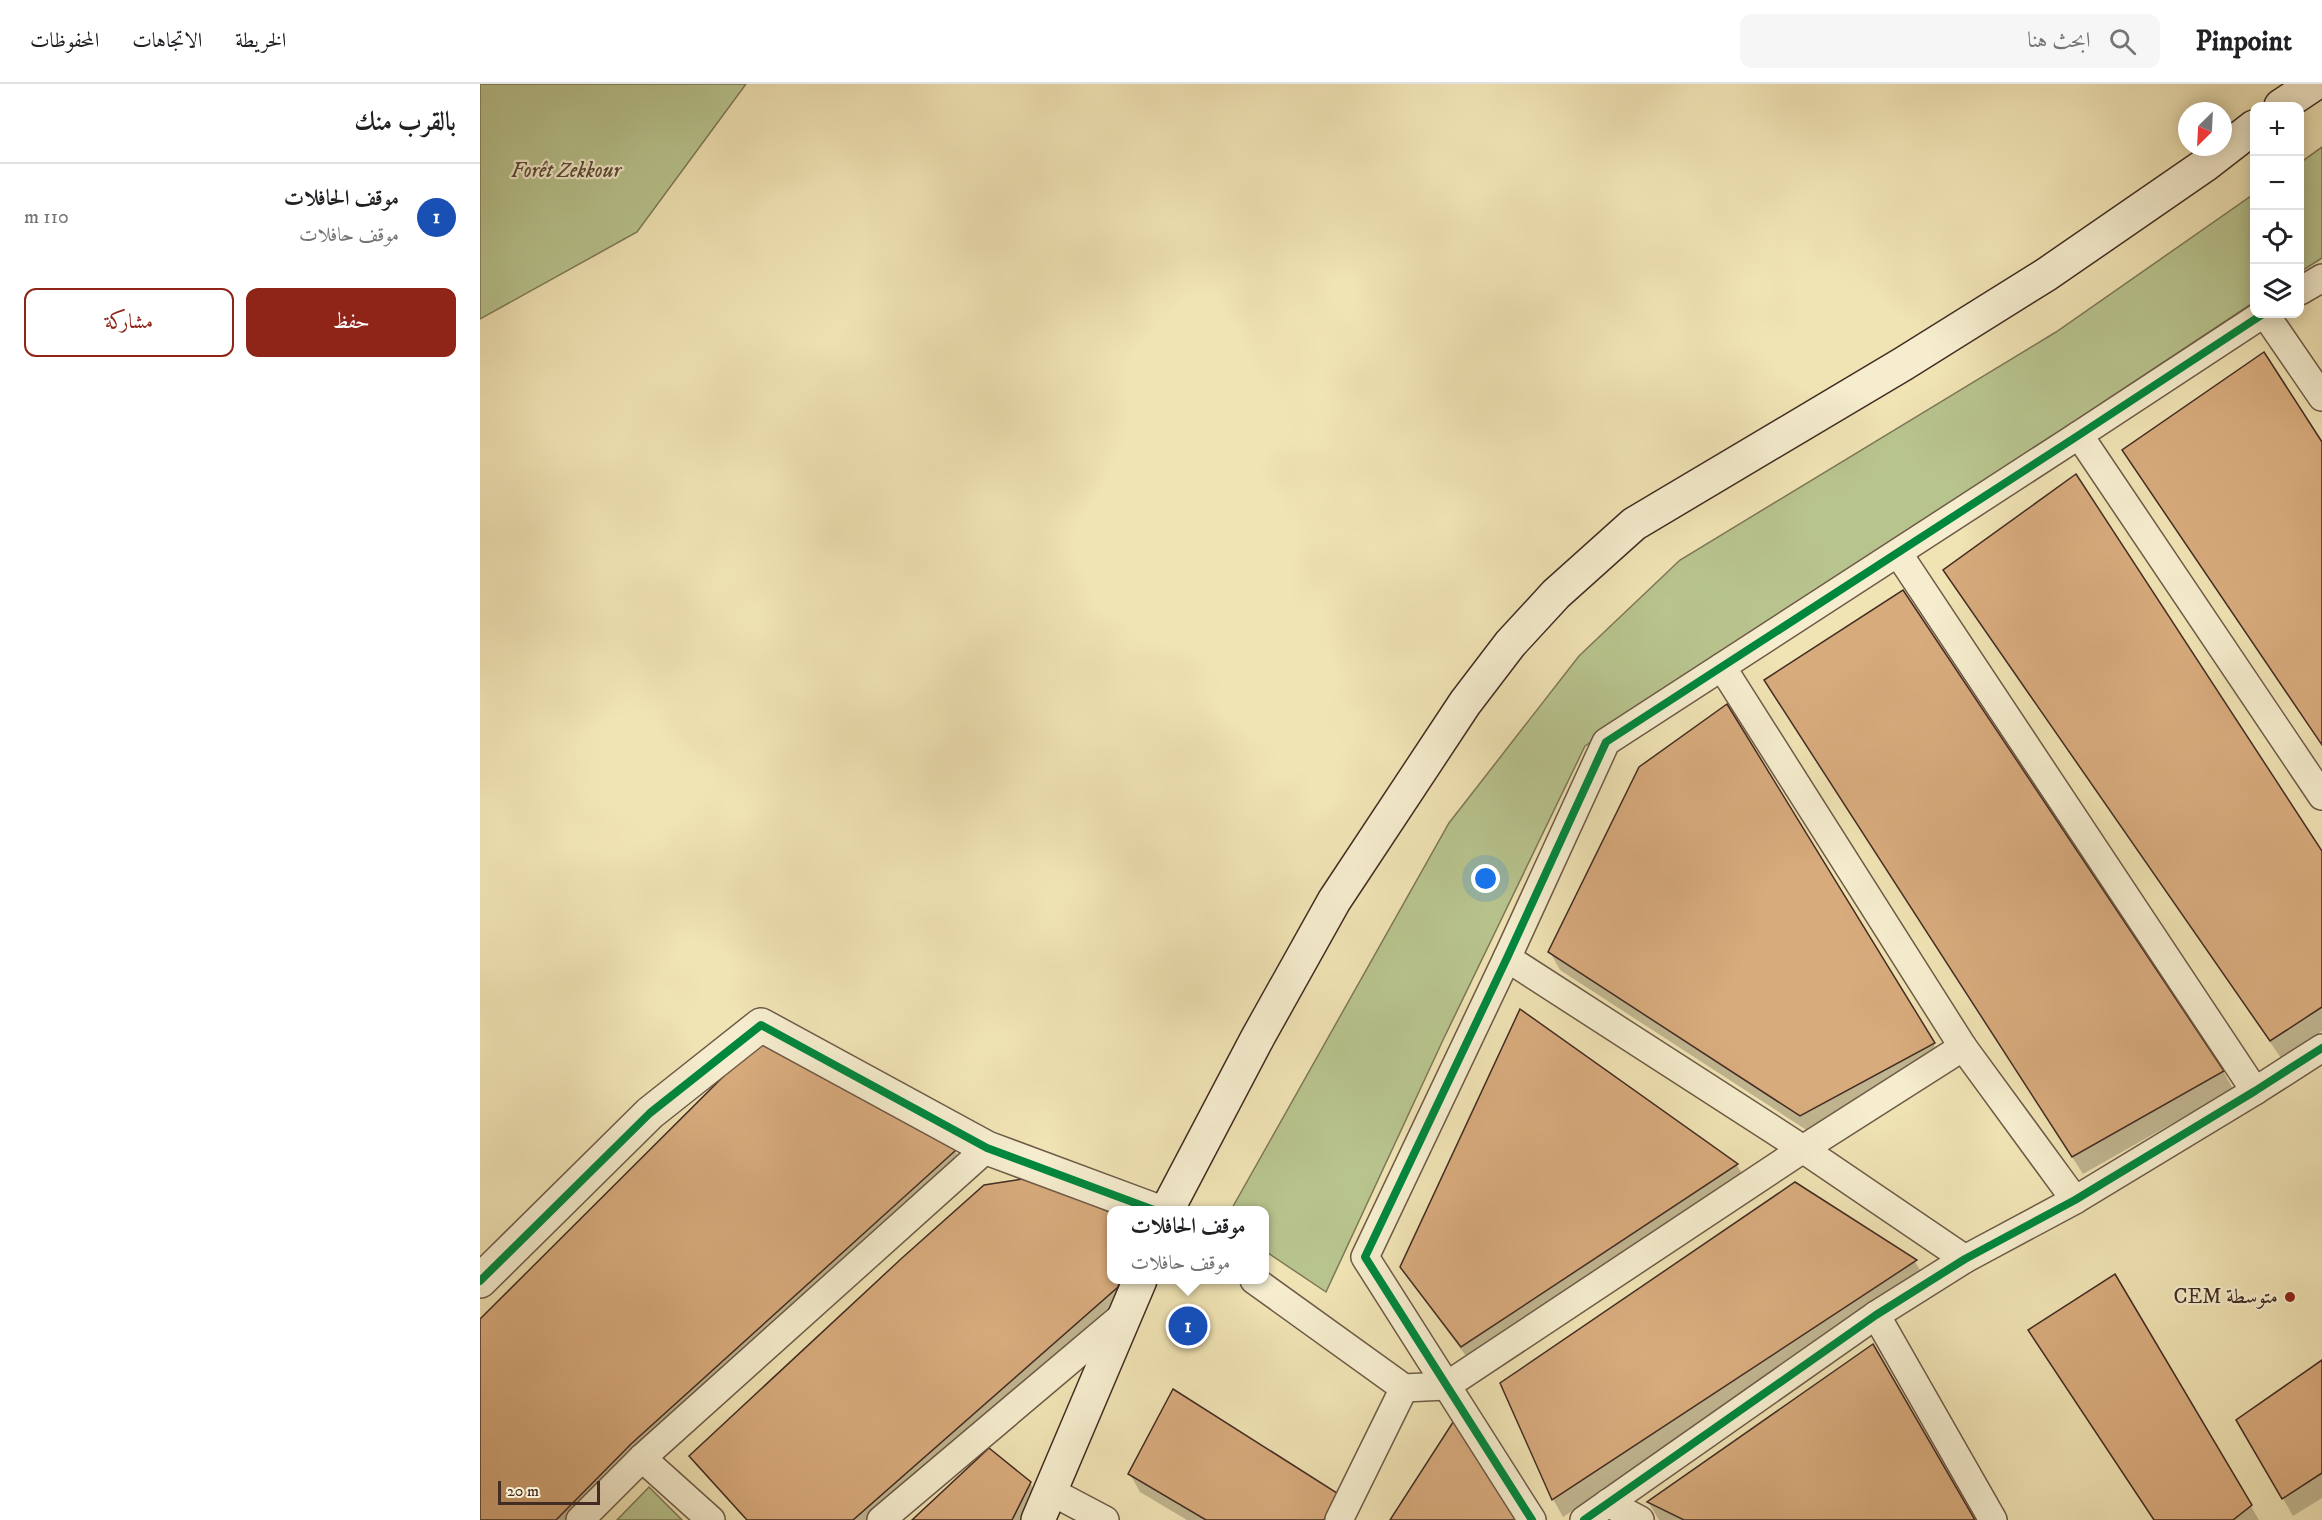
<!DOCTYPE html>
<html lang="ar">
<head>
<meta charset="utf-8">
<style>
  body { margin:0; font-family:"IM FELL DW Pica",Amiri,serif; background:#f6f6f6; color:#202124; direction:rtl }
  .controls { position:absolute; right:18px; top:18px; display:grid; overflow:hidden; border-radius:12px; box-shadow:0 3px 15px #0003 }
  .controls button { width:54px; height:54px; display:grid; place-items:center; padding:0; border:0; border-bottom:2px solid #e0e0e0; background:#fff; color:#202124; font:30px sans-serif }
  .compass { position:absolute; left:1698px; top:18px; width:54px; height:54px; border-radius:50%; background:#fff; box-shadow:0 3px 15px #0003; rotate:204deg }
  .scale { position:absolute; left:18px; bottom:15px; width:102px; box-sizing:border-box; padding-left:6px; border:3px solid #422c23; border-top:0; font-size:16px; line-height:21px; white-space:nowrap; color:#422c23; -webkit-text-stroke:4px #f5edce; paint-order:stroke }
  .you { position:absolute; left:1006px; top:795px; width:21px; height:21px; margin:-15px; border:4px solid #fff; border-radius:50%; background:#1a73e8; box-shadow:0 0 0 9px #1a73e833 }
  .badge { display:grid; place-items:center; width:39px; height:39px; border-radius:50%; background:#8f2418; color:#fff; font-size:20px; font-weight:700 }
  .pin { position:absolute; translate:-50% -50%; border:3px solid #fff; box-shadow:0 2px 6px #0006 }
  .popup { position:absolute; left:627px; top:1122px; width:162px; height:78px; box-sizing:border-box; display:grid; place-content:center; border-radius:12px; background:#fff; filter:drop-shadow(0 2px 4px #0005); font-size:20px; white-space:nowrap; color:#757577 }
  .popup b { font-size:22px; color:#202124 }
  .popup::after { content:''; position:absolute; left:50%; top:100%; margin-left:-12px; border:12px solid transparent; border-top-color:#fff }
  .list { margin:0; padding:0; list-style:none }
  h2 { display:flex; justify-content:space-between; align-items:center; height:78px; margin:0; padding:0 24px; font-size:26px }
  h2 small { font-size:20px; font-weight:400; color:#757577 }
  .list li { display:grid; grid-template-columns:39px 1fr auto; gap:18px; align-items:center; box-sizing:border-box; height:108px; padding:0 24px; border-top:2px solid #e0e0e0 }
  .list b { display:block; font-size:22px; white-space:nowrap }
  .list p { margin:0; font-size:20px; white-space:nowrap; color:#757577 }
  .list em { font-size:20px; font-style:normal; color:#757577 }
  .actions { display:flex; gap:12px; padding:18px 24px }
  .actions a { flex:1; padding:14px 0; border:2px solid #8f2418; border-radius:12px; text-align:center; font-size:21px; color:#8f2418 }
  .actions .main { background:#8f2418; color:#fff }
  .icon { flex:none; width:33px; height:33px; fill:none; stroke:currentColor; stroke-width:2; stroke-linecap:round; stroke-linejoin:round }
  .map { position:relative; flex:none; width:1842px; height:1436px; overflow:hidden; direction:ltr }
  header { display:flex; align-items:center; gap:36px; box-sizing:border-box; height:84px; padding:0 30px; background:#fff; border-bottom:2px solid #e0e0e0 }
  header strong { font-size:28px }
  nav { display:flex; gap:33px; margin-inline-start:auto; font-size:21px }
  .search { width:420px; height:54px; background:#f6f6f6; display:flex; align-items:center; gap:15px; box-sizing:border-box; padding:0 21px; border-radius:12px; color:#757577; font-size:22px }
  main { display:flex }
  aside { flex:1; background:#fff }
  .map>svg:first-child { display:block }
  .green { fill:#b8c48e; stroke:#7d7858; stroke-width:1.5 }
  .shadow { fill:#0003 }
  .building { fill:#d8ab7d; stroke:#422c23; stroke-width:1.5 }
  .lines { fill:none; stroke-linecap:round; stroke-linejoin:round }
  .minor-casing { stroke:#6e5a47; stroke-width:30 }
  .tertiary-casing { stroke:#6e5a47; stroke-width:36 }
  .secondary-casing { stroke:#422c23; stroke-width:36 }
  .minor { stroke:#f5edce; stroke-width:27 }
  .tertiary { stroke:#f5edce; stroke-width:33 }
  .secondary { stroke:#f5edce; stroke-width:33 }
  .cycleway-casing { stroke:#f5edce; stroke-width:11 }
  .cycleway { stroke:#00873e; stroke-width:8 }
  .poi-dot { fill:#8f2418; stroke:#f5edce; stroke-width:2 }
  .labels { text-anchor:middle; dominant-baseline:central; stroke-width:4.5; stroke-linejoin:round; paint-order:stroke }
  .park-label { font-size:21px; font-style:italic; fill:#5a4a38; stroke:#f5edce }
  .poi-label { font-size:21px; fill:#422c23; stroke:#f5edce; text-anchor:end }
</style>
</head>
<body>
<header>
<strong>Pinpoint</strong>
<div class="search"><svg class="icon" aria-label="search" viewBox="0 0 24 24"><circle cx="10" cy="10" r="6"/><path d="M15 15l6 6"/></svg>ابحث هنا</div>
<nav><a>الخريطة</a><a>الاتجاهات</a><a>المحفوظات</a></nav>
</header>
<main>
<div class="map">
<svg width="1842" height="1436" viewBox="0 0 1842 1436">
  <rect width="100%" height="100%" fill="#f0e3b4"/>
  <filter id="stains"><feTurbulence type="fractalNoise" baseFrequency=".00333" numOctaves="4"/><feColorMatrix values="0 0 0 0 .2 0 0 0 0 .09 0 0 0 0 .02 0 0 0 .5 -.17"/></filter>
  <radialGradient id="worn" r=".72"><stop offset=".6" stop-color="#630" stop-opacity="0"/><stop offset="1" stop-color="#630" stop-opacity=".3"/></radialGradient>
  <g class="green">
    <polygon points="0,0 266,0 157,148 0,235"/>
    <polygon points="1842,63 1842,174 1820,188 1820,79"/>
    <polygon points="1774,110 1774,218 1105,662 963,956 846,1208 785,1167 784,1126 751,1126 969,739 1099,572 1200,476 1576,248"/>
    <polygon points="169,1403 202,1436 137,1436"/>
  </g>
  <g class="shadow">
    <polygon points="1842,361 1842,661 1644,367"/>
    <polygon points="1465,486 1842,769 1842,947 1801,974 1475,504"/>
    <polygon points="1297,614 1743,987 1753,1005 1603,1090"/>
    <polygon points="1246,622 1464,977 1331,1049 1080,886 1070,868"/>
    <polygon points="1041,928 1257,1081 1267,1099 992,1280 933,1201 922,1183"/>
    <polygon points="279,960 475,1067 480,1075 89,1436 0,1436 0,1238"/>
    <polygon points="1315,1099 1435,1178 1446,1195 1083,1433 1073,1415 1022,1299"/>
    <polygon points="1634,1192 1779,1436 1674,1436 1560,1264"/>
    <polygon points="632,1196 647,1196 643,1211 387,1436 266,1436 216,1381 211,1372"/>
    <polygon points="1842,1278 1842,1414 1813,1432 1758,1336"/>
    <polygon points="650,1390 856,1410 867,1428 863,1436 707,1436 660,1408"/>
    <polygon points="550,1399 555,1408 541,1436 434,1436"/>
    <polygon points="1169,1419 1493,1436 1179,1436"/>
  </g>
  <g class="building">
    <polygon points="1784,268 1842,358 1842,661 1642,366"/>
    <polygon points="1596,390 1842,767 1842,923 1790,957 1463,486"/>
    <polygon points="1423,506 1744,987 1592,1073 1284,596"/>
    <polygon points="1247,620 1455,959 1320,1032 1068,868 1159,683"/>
    <polygon points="1040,925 1258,1080 981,1263 920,1183"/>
    <polygon points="278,958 476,1066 151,1360 76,1436 0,1436 0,1235"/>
    <polygon points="549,1094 632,1129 632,1196 640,1196 638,1203 373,1436 267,1436 209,1372 422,1174 504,1101"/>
    <polygon points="1315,1098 1437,1176 1072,1416 1020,1299"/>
    <polygon points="1635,1190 1772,1421 1753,1436 1674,1436 1548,1246"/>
    <polygon points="1393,1260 1495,1436 1204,1436 1167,1418"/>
    <polygon points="1842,1276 1842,1389 1802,1415 1756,1336"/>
    <polygon points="693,1305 857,1409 844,1436 726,1436 648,1390"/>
    <polygon points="977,1332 1041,1436 910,1436"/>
    <polygon points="509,1364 551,1398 532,1436 432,1436"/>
  </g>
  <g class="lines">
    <defs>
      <g id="minor">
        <polyline points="1820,207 1842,194"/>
        <polyline points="1785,230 1842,313"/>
        <polyline points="1599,351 1842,712"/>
        <polyline points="1418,469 1775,1007"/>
        <polyline points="1242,583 1483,963 1595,1116"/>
        <polyline points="1027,874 1323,1065 1485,1175"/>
        <polyline points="774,1196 924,1304 966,1302 1323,1065 1483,963"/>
        <polyline points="1396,1231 1513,1436"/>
        <polyline points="162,1374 231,1436"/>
        <polyline points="572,1408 625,1436"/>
        <polyline points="1128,1419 1160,1436"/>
        <polyline points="100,1436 162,1374 507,1064"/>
        <polyline points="401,1436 646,1229"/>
        <polyline points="859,1436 924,1304"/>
        <polyline points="1052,1436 885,1173 1027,874 1126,658 1599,351 1783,230"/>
        <polyline points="1104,1436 1396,1231 1485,1175 1595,1116 1775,1007 1842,964"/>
      </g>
      <polyline id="tertiary" points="0,1197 170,1029 281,941 507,1064 674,1126"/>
      <g id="secondary">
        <polyline points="1801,22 1834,0"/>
        <polyline points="687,1126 778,953 854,817 985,619 1030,560 1076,510 1154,440 1423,280 1567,190 1725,81 1774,43"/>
        <polyline points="558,1436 660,1196"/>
      </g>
    </defs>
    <use href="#minor" class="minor-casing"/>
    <use href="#tertiary" class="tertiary-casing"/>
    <use href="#secondary" class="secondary-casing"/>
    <use href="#minor" class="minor"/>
    <use href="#tertiary" class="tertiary"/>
    <use href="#secondary" class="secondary"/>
    <defs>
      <g id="cycleway">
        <polyline points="0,1197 170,1029 281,941 507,1064 674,1126"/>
        <polyline points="1052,1436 885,1173 1027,874 1126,658 1599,351 1783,230"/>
        <polyline points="1104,1436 1396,1231 1485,1175 1595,1116 1775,1007 1842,964"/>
      </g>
    </defs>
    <use href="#cycleway" class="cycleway-casing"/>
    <use href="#cycleway" class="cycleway"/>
  </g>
  <circle class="poi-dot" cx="1810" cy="1213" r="6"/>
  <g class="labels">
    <g class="park-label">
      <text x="86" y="87">Forêt Zekkour</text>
    </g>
    <g class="poi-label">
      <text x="1798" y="1213">CEM متوسطة</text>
    </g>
  </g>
  <rect width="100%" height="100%" filter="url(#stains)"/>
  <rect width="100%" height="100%" fill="url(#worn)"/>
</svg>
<div class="controls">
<button>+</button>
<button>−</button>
<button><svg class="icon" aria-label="locate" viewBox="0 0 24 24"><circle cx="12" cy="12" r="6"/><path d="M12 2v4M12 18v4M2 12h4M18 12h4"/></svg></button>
<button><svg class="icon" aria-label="layers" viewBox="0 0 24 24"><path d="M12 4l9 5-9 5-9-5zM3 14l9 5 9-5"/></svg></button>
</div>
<svg class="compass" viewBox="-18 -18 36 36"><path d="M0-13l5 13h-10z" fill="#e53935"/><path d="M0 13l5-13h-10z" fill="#757577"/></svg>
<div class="scale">20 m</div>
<div class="you"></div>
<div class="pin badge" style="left:708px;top:1242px;background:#1a4fb4">1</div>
<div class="popup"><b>موقف الحافلات</b>موقف حافلات</div>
</div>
<aside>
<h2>بالقرب منك<small></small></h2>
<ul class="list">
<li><span class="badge" style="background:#1a4fb4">1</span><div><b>موقف الحافلات</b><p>موقف حافلات</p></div><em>110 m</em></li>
</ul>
<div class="actions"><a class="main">حفظ</a><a>مشاركة</a></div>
</aside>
</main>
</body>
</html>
